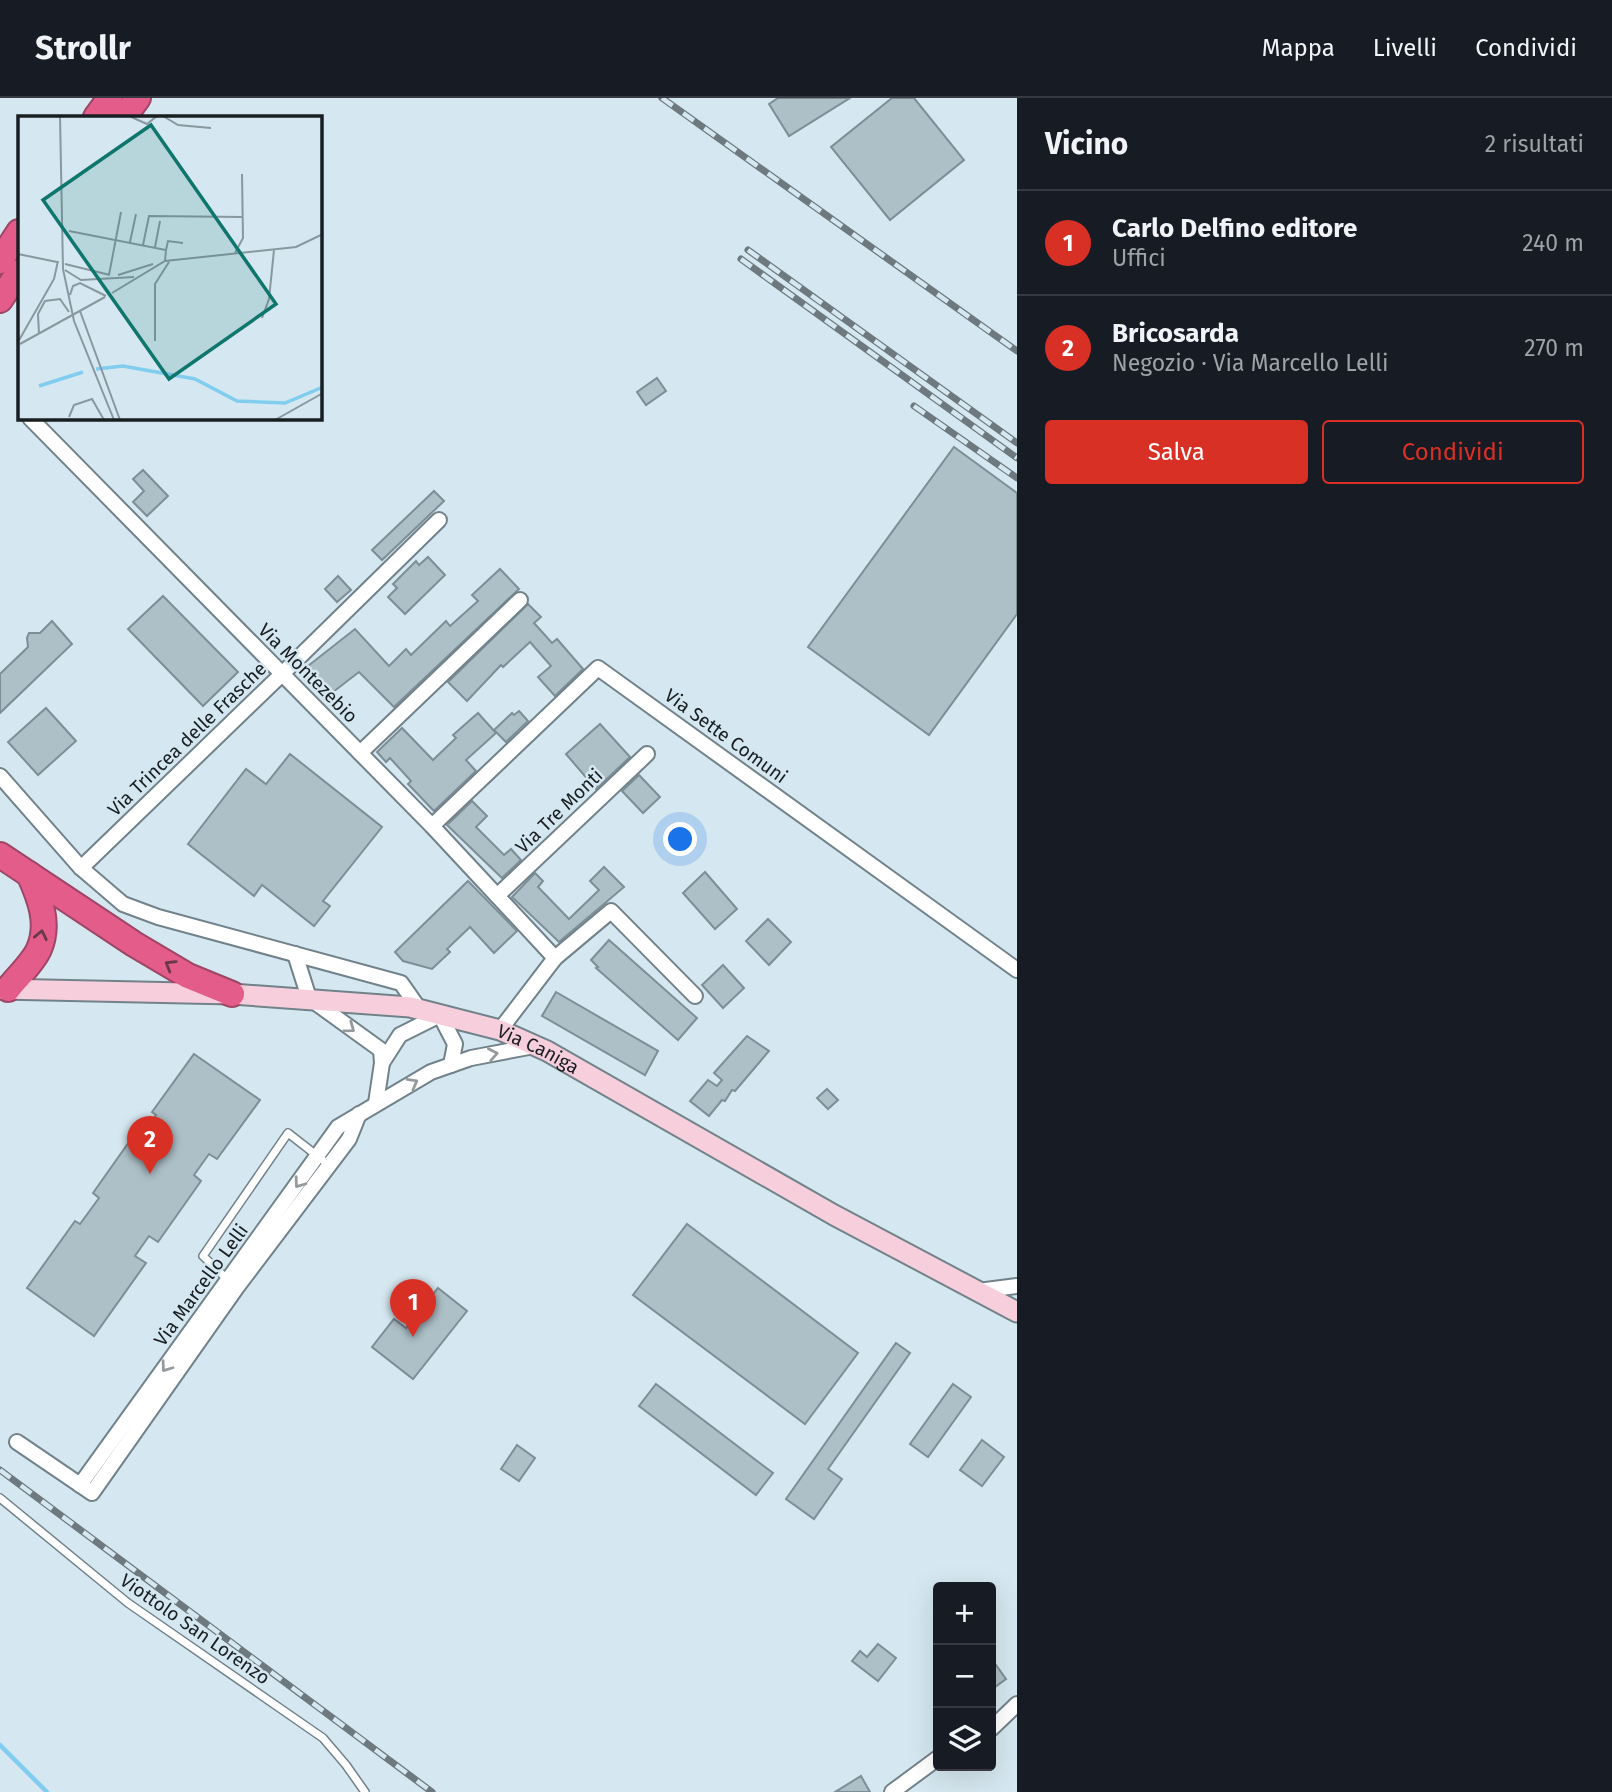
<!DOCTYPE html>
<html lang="it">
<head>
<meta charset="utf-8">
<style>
  body { margin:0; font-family:"Fira Sans",sans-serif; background:#20242c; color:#f1f3f6 }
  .controls { position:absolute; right:21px; bottom:21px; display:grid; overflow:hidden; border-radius:7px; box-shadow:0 7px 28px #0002 }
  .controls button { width:63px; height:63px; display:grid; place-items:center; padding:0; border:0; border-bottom:2px solid #363941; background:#171b24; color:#f1f3f6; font:35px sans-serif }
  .you { position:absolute; left:681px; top:742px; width:24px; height:24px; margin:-18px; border:5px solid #fff; border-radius:50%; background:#1a73e8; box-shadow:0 0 0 10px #1a73e833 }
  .badge { display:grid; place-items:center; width:46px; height:46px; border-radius:50%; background:#d93025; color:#fff; font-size:23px; font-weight:700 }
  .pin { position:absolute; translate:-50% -58px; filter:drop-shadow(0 2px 4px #0008) }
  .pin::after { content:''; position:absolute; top:37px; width:24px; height:21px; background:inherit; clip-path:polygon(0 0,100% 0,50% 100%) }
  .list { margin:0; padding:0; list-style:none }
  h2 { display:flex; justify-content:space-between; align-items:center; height:91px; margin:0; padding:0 28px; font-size:30px }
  h2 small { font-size:23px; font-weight:400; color:#9ea1a6 }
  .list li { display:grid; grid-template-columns:46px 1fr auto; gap:21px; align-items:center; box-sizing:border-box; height:105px; padding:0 28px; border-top:2px solid #363941 }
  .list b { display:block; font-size:26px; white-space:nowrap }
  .list p { margin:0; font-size:23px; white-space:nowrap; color:#9ea1a6 }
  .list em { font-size:23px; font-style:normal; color:#9ea1a6 }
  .actions { display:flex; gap:14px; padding:21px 28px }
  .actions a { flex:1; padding:16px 0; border:2px solid #d93025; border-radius:7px; text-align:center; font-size:24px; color:#d93025 }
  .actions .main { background:#d93025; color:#fff }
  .icon { flex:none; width:38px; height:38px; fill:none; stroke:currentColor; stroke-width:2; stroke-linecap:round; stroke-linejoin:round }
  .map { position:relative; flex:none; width:1017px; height:1694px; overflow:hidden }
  header { display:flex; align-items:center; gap:42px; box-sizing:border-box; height:98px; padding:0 35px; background:#171b24; border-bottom:2px solid #363941 }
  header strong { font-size:33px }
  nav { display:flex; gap:38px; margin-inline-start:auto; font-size:24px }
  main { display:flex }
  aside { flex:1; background:#171b24 }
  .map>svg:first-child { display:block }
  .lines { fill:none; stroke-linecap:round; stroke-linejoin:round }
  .stream { stroke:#81cdef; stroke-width:4.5 }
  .building { fill:#adbfc7; stroke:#7d8e96; stroke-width:2 }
  .lane-casing { stroke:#72828a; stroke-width:10 }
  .street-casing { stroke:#72828a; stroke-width:18 }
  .secondary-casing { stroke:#72828a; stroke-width:23 }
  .highway-casing { stroke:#9d4665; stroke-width:28 }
  .lane { stroke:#fff; stroke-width:7 }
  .street { stroke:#fff; stroke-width:14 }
  .secondary { stroke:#f7cedc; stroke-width:19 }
  .highway { stroke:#e45c89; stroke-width:24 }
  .rail-casing { stroke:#6e797f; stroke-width:7 }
  .rail { stroke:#d5e7f0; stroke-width:4.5; stroke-dasharray:13; stroke-linecap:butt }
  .oneway { stroke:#6a374b }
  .oneway2 { stroke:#979a9c }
  .labels { text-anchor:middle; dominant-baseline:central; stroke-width:5; stroke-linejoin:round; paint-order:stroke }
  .street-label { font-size:19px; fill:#181e22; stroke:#d5e7f0 }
  .inset-river { fill:none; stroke:#81cdef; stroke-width:3.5 }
  .inset-road { fill:none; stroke:#89979e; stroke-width:2 }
  .view { fill:#0f766e; fill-opacity:0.15; stroke:#0f766e; stroke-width:3.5 }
  .inset-edge { fill:none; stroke:#181e22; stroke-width:3.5 }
</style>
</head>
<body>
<header>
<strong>Strollr</strong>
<nav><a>Mappa</a><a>Livelli</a><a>Condividi</a></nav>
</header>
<main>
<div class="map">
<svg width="1017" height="1694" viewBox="0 0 1017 1694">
  <rect width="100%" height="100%" fill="#d5e7f0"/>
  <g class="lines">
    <polyline class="stream" points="0,1647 47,1694"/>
  </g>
  <g class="building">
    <polygon points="778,0 850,0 789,38 769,6"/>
    <polygon points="892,0 914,0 964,62 890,122 831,49"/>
    <polygon points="657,280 666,293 646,307 637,294"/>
    <polygon points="954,349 1017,395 1017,516 929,637 808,549"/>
    <polygon points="143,372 168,398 147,418 133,404 144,393 133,381"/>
    <polygon points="434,393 444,403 382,462 372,452"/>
    <polygon points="428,459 445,477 405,516 388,499 397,490 393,486 416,463 419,467"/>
    <polygon points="500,471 519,491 394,609 359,574 324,601 299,575 355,531 389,568 406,551 411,557 446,523 450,528 478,503 472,497"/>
    <polygon points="338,478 351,492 337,504 325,491"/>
    <polygon points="163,498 238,574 203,608 128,531"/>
    <polygon points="528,506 541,519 534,525 552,545 557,541 583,571 555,598 538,579 551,568 530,544 503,569 501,567 467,603 448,584"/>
    <polygon points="52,523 72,546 0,615 0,576 28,549 27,540 29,535 40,535"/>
    <polygon points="46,610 76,643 38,677 8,644"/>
    <polygon points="519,613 528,623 506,644 494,632 512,615 514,617"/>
    <polygon points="478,615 496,635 466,662 476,673 434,713 408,686 411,683 390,660 386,664 377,654 402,630 433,662 456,640 453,637"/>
    <polygon points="600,626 630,659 596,691 566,656"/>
    <polygon points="290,656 382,729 323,803 330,808 314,828 262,787 254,798 188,746 246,671 266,686"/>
    <polygon points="639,677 660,699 643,715 622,693"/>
    <polygon points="472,703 487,718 476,729 504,757 511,751 521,762 502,780 447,727"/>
    <polygon points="604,769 624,789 559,844 512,799 535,775 543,783 538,789 569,821 599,792 590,783"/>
    <polygon points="705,774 737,811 715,831 683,795"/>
    <polygon points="468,783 517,833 494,855 470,829 447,851 450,854 432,871 403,863 395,854"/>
    <polygon points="768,821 791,844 769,867 746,843"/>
    <polygon points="609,842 697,920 678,942 596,870 598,869 591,862"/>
    <polygon points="723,867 744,890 723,910 702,887"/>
    <polygon points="556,894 658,953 645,977 542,918"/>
    <polygon points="747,938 769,953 735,993 732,992 725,1003 722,1002 709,1018 690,1003 708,982 717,988 722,982 714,975"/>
    <polygon points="194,956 260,1002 217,1061 209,1056 194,1077 201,1083 158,1144 149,1138 135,1158 146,1165 94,1238 27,1190 75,1123 80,1126 99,1100 93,1095 134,1037 139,1041 156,1017 152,1014"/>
    <polygon points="827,991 838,1002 828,1011 817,1000"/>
    <polygon points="687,1126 858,1255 805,1326 633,1197"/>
    <polygon points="438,1190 467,1213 413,1281 372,1249 394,1221 406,1230"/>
    <polygon points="896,1245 910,1255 828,1371 842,1381 814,1421 786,1401"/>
    <polygon points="656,1286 773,1375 756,1397 639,1308"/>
    <polygon points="953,1286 971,1299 928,1359 910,1346"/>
    <polygon points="982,1342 1004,1359 982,1388 960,1372"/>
    <polygon points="517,1347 535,1360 519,1383 501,1371"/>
    <polygon points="878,1546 896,1560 878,1583 852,1563 860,1553 867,1559"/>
    <polygon points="991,1560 1006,1581 991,1592"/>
    <polygon points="861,1678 870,1694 835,1694"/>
  </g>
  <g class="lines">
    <defs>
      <g id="lane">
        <polyline points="229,1183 203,1158 288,1035 329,1067"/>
        <polyline points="0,1400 128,1505 323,1640 346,1667 365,1694"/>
      </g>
      <g id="street">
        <polyline points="30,320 432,728 555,860 500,932"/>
        <polyline points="360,655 520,502"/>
        <polyline points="0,678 81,770 123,806 158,819 401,885 420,912"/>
        <polyline points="432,728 598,570 1017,872"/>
        <polyline points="81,770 282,576 439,422"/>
        <polyline points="497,798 647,656"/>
        <polyline points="295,856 309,900 381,952 382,965 376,1005"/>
        <polyline points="555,860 611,813 695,898"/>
        <polyline points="382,965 400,937 440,917 455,946 451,967"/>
        <polyline points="978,1193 1017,1188"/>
        <polyline points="17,1344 92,1395 237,1189 349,1041 359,1016"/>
        <polyline points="80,1387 338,1029 431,974 471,960 534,948"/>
        <polyline points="991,1631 1017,1606"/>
        <polyline points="892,1694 938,1660"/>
      </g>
      <g id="secondary">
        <path id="s1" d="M0 891 232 896 410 909 500 932 547 953 834 1117 1017 1214"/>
      </g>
      <g id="highway">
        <polyline points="96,19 110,0"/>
        <polyline points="124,19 138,0"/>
        <polyline points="0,163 19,134"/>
        <polyline points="0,202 19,174"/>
        <polyline points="0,757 134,846 188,878 232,896"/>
        <path d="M8 891C17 879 33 865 39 851 50 826 40 800 29 776"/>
      </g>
    </defs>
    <use href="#lane" class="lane-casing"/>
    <use href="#street" class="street-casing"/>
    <use href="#secondary" class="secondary-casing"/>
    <use href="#highway" class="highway-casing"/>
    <use href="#lane" class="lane"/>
    <use href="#street" class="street"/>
    <use href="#secondary" class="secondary"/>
    <use href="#highway" class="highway"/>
    <defs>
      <g id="rail">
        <polyline points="662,0 1017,253"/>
        <polyline points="748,152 1017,345"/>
        <polyline points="741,161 1017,360"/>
        <polyline points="914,308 1017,380"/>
        <polyline points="0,1372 432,1694"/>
      </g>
    </defs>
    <use href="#rail" class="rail-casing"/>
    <use href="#rail" class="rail"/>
  </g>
  <defs><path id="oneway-chevron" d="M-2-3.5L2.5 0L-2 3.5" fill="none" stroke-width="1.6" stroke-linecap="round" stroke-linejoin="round" transform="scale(1.75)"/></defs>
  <g class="oneway">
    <use href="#oneway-chevron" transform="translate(41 837) rotate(-78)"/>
    <use href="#oneway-chevron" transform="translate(170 867) rotate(-149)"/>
  </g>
  <g class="oneway2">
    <use href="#oneway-chevron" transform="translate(350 930) rotate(36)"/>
    <use href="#oneway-chevron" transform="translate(493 956) rotate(-11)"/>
    <use href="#oneway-chevron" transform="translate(413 985) rotate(-29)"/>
    <use href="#oneway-chevron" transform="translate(299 1085) rotate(126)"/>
    <use href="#oneway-chevron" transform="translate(166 1269) rotate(126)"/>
  </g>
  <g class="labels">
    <g class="street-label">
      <text transform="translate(308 575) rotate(45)">Via Montezebio</text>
      <text transform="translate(726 638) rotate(36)">Via Sette Comuni</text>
      <text transform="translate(187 641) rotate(-44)">Via Trincea delle Frasche</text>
      <text transform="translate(559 713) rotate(-44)">Via Tre Monti</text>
      <text stroke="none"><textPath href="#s1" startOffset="546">Via Caniga</textPath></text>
      <text transform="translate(201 1187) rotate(-54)">Via Marcello Lelli</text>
      <text transform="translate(195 1531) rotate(35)">Viottolo San Lorenzo</text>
    </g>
  </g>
  <g transform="translate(18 18)">
    <rect width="304" height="304" fill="#d5e7f0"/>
    <path class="inset-river" d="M78 253 105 250 177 263 219 285 267 287 305 271M21 270 65 256"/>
    <path class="inset-road" d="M42 0 45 153 56 205 96 304M111 0 129 8 139 0M145 0 160 9 193 12M51 115 148 134 147 145M112 126 118 98M125 129 131 100 224 101M137 131 142 105M148 134 150 125 165 127M217 137 225 122 224 58M0 138 39 146M47 148 92 159M47 154 63 164 116 161M91 159 103 96M100 159 135 148M94 177 147 145 278 131 305 118M52 179 55 170 62 167 88 180M62 195 102 304M244 202 251 183 256 134M21 218 20 198 27 185 42 183 51 196M137 225V168L151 146M0 226 36 163 40 145M2 228 87 181M51 301 56 289 74 283 86 304M257 304 305 277"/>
    <path class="view" d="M133 9 258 188 151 263 25 84Z"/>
    <rect width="304" height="304" class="inset-edge"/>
  </g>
</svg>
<div class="controls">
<button>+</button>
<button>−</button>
<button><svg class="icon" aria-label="layers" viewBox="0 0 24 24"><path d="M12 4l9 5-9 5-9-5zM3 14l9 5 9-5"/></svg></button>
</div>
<div class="you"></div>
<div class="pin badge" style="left:413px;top:1239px">1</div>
<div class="pin badge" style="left:150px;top:1076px">2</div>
</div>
<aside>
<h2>Vicino<small>2 risultati</small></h2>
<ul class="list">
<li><span class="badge">1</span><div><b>Carlo Delfino editore</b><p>Uffici</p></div><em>240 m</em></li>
<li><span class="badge">2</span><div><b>Bricosarda</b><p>Negozio · Via Marcello Lelli</p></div><em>270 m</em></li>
</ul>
<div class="actions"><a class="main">Salva</a><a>Condividi</a></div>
</aside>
</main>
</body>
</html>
